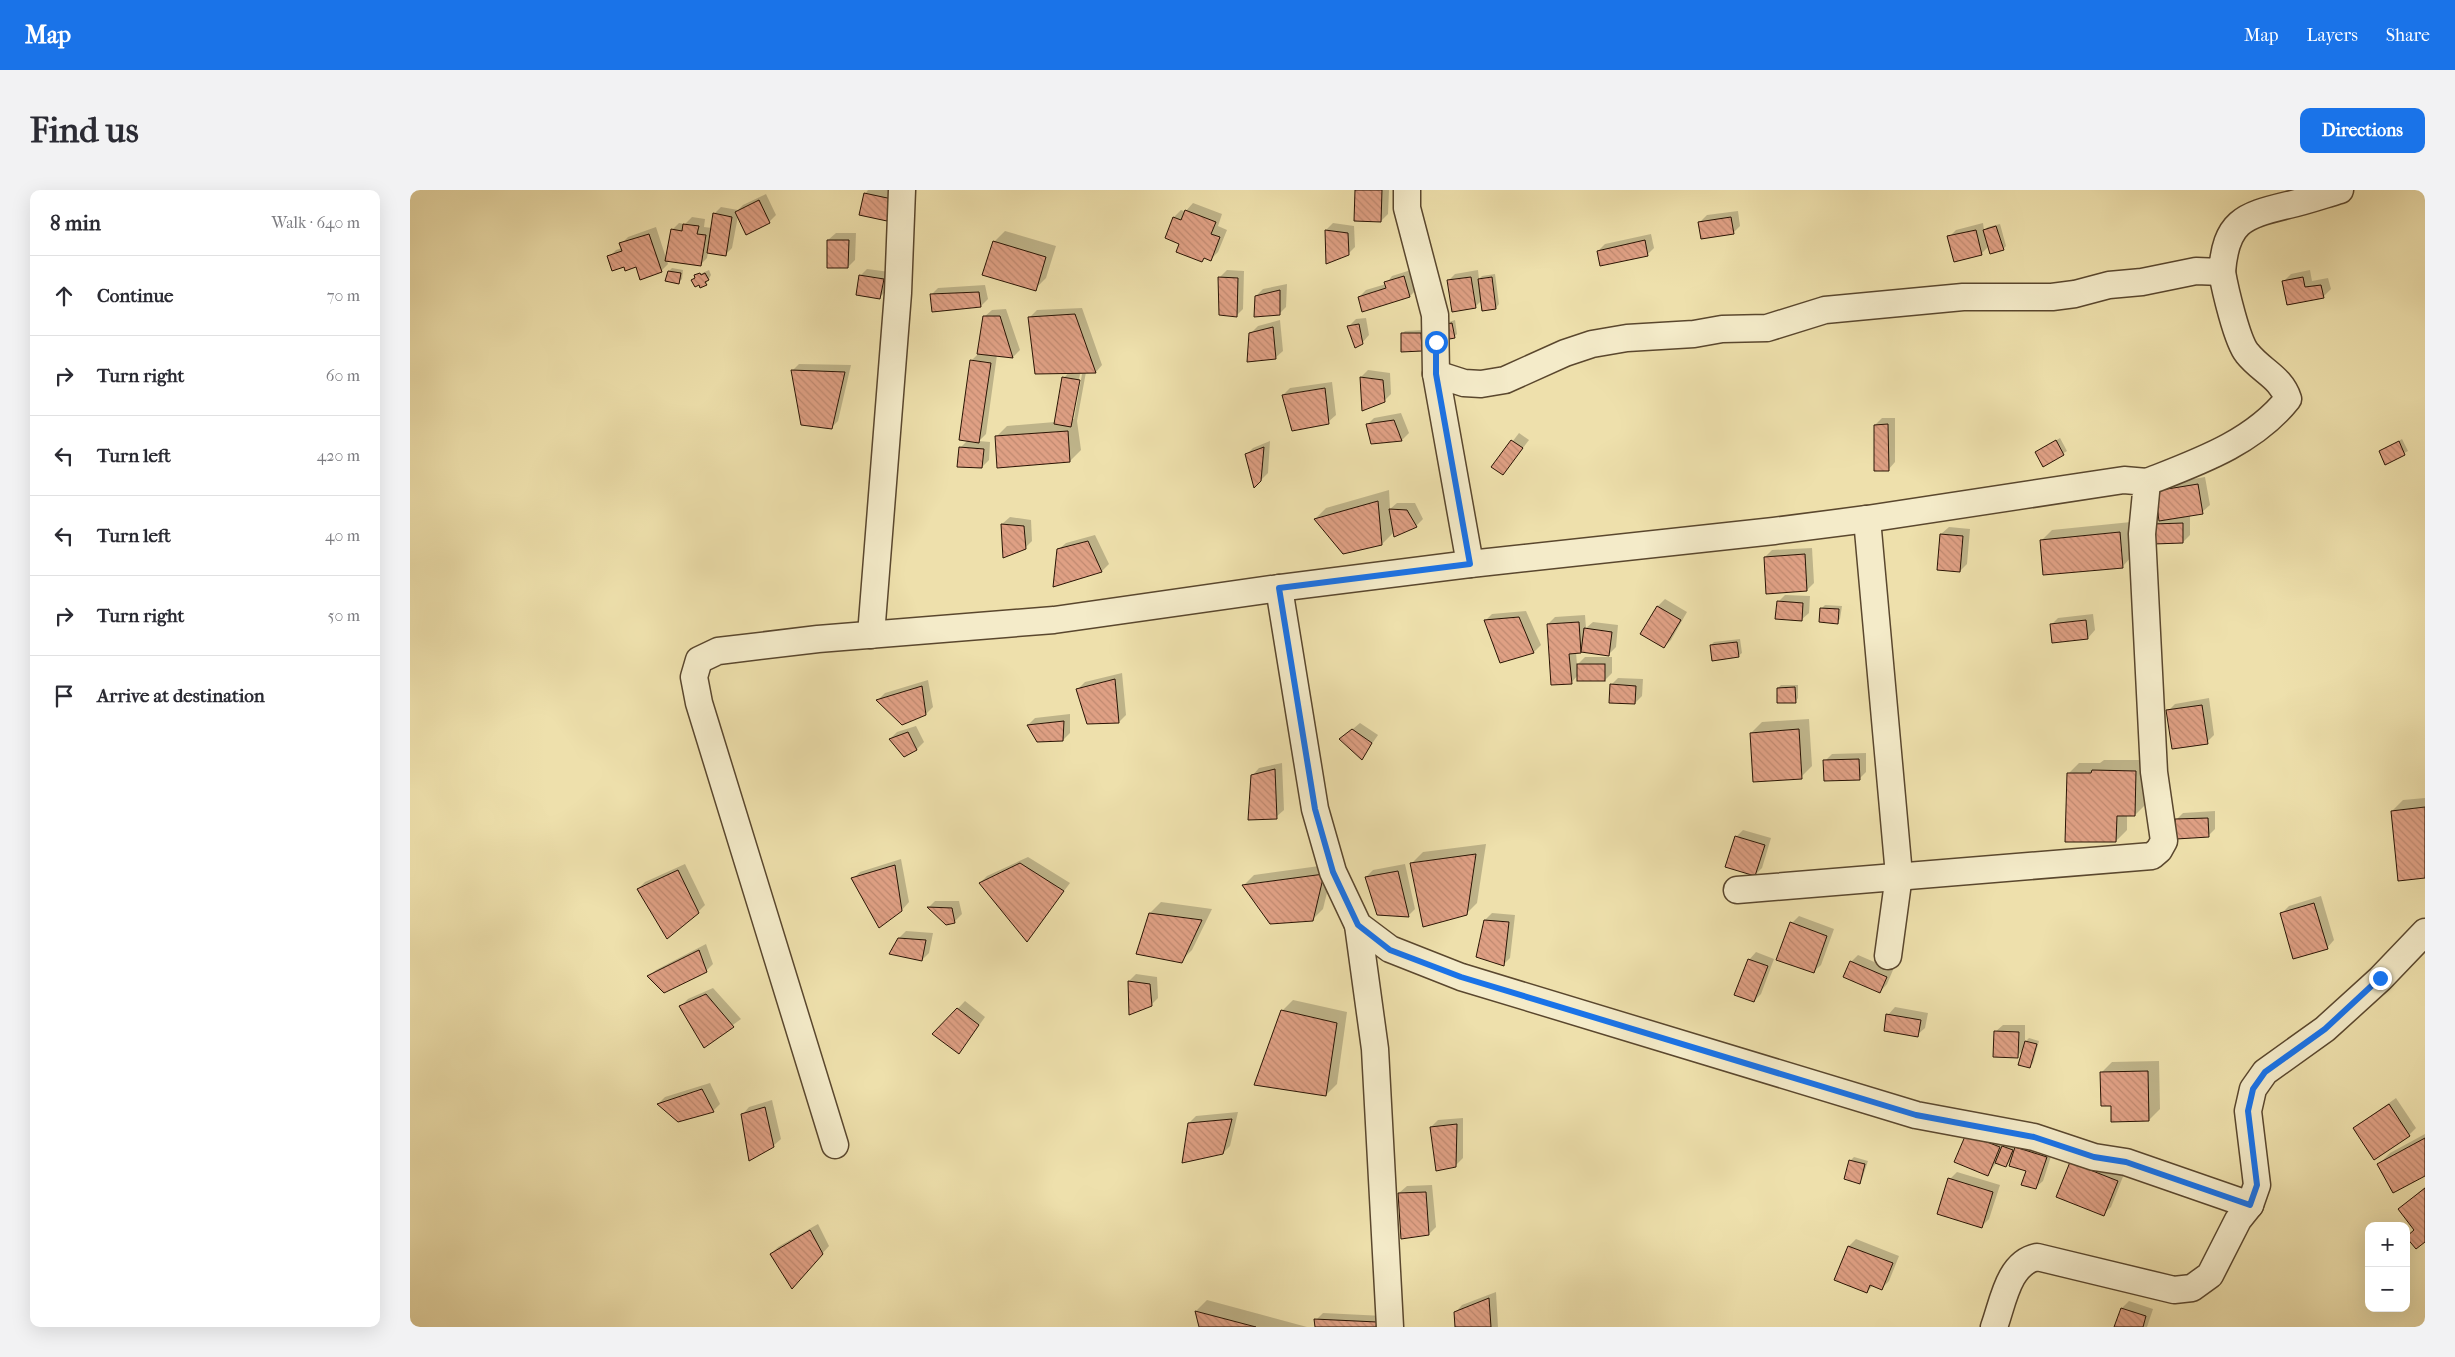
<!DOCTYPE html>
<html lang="en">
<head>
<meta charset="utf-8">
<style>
  body { margin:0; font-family:"IM FELL French Canon",serif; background:#f2f2f3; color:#2b2b33 }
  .controls { position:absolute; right:15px; bottom:15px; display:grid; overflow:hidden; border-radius:10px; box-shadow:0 5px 20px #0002 }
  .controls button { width:45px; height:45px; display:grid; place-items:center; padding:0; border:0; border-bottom:1px solid #e1e1e2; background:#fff; color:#2b2b33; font:25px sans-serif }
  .stop { position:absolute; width:15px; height:15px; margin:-11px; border:4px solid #1a73e8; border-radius:50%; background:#fff }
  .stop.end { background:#1a73e8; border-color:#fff; box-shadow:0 1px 5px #0008 }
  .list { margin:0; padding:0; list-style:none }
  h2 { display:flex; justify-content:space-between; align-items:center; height:65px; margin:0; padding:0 20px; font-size:21px }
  h2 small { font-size:16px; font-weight:400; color:#7c7c81 }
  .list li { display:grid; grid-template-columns:32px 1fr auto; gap:15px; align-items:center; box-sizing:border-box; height:80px; padding:0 20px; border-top:1px solid #e1e1e2 }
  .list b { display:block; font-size:19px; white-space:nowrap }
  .list em { font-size:16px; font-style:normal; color:#7c7c81 }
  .icon { flex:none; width:28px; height:28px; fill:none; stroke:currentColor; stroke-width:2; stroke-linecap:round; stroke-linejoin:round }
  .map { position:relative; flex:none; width:2015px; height:1137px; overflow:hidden; border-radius:10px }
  header { display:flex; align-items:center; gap:30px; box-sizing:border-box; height:70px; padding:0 25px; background:#1a73e8; color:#fff }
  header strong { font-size:24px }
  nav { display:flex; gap:28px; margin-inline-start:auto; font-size:18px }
  .intro { display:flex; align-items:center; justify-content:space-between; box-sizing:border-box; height:120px; padding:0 30px }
  h1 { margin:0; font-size:35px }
  .button { padding:12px 22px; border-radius:10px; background:#1a73e8; color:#fff; font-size:18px; font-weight:700 }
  main { display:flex; gap:30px; padding:0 30px }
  aside { flex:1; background:#fff; border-radius:10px; box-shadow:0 5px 20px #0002 }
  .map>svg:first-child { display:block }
  .shadow { fill:#0003; fill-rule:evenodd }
  .building { fill:url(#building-back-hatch); stroke:#291404 }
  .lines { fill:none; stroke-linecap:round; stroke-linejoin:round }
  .minor-casing { stroke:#5a472e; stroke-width:29 }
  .minor { stroke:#f4ebc9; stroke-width:26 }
  .route { stroke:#1a73e8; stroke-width:6 }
</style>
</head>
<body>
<header>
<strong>Map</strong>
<nav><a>Map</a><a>Layers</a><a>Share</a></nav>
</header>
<div class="intro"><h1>Find us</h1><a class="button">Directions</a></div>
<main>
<aside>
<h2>8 min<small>Walk · 640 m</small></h2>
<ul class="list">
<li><svg class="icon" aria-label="ahead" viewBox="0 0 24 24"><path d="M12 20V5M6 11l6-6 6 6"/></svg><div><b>Continue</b></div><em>70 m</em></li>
<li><svg class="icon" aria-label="right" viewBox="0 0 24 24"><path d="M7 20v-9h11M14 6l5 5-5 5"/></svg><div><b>Turn right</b></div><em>60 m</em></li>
<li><svg class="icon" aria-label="left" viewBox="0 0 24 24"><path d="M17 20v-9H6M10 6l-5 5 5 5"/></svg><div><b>Turn left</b></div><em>420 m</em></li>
<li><svg class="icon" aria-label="left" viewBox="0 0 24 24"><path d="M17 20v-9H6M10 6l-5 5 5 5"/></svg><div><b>Turn left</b></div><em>40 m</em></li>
<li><svg class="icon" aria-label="right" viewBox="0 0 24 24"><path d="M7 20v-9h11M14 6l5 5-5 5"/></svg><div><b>Turn right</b></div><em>50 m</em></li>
<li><svg class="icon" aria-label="arrive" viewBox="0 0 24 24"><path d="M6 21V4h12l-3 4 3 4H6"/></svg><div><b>Arrive at destination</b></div></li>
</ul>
</aside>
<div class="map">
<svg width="2015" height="1137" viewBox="0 0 2015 1137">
  <defs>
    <pattern id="building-back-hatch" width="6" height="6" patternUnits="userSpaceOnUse" patternTransform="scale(1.25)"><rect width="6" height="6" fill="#dfa084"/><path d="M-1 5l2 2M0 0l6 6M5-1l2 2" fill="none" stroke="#bf8970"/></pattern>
  </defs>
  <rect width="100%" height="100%" fill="#eee0ac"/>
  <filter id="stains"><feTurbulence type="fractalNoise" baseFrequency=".004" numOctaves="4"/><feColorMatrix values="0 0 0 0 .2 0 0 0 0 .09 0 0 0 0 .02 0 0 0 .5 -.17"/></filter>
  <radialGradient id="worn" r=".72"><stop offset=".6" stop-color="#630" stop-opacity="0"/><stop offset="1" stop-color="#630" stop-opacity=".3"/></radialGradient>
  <g class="shadow">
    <polygon points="458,0 479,0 484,23 477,30 455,4"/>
    <polygon points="946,0 979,0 978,24 971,31"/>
    <polygon points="356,4 366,25 359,32 328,26 322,58 315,65 298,62 297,68 290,75 262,40 269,33 275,34 282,27 295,29 294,37 302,38 304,24 311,17 328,20 333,15"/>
    <polygon points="783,13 812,24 808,36 817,40 808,62 801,69 756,48 764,27 771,20 775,22"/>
    <polygon points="1328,21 1330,36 1323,43 1289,33 1297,25"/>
    <polygon points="923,33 944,36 945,57 938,64 916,40"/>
    <polygon points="1573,33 1574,40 1578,37 1590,34 1596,56 1593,59 1579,56 1571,64 1539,47 1546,40"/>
    <polygon points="246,37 258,74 251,81 227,76 214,76 199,67 206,60 212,58 211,54 218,47"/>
    <polygon points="595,41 646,56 636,88 625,99 584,52"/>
    <polygon points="426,43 446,43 445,70 438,77 418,50"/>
    <polygon points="1241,44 1244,58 1237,65 1188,61 1195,54"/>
    <polygon points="262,78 273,80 272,89 268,93 259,81"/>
    <polygon points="457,79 480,82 477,100 470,107 450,86"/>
    <polygon points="299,80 301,85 296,94 286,86"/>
    <polygon points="817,80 834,81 833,119 826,126 810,87"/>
    <polygon points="1001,80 1007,99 1000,106 949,107 956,100 976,94 982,86"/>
    <polygon points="1068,80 1069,89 1072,86 1085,84 1089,114 1086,118 1072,110 1065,117 1038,91 1045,84"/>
    <polygon points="1900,80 1902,91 1918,88 1921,99 1913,107 1874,91 1881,84"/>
    <polygon points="877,94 876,117 869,124 846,106 853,99"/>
    <polygon points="575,95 578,109 571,116 523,121 521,105 528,98"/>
    <path d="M672 118 692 175 686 182H676L667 231 671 260 660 271 586 247 597 236 645 232 654 188 659 182 620 127 627 120ZM670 184H672L664 229H661Z"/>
    <polygon points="596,119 610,160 603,167 587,165 576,244 569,251 580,252 579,270 572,277 550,258 558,250 562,170 568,164 574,127 582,120"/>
    <polygon points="956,128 959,145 952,153 939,136 946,129"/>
    <polygon points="870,130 873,161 865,168 840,144 848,136"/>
    <polygon points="1045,130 1047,144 1044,147 1036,133"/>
    <polygon points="1014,140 1014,157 1011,160 992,144 995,141"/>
    <polygon points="389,174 441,175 428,231 421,238 382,181"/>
    <polygon points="958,180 980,183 981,204 974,211 953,219 951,187"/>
    <polygon points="922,192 926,225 918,232 873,205 880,198"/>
    <polygon points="991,223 999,243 992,250 962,253 957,235 964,228"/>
    <polygon points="1472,228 1485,228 1485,272 1478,280 1465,235"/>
    <polygon points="1109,243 1119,250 1093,284 1083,277"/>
    <polygon points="1650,248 1657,261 1633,275 1626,262"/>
    <polygon points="1992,249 1998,261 1976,273 1970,262"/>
    <polygon points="860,251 858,283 845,296 836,265 843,258"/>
    <polygon points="1795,287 1800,315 1792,322 1780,325 1780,345 1773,352 1744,335 1750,329 1753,294"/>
    <polygon points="979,300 980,319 987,313 1005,313 1013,329 1006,336 984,342 972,354 905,329 916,318"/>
    <polygon points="600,327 621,330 622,351 615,358 594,366 592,334"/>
    <polygon points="1721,332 1723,365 1713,376 1631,351 1642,340"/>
    <polygon points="1539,337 1560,339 1557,374 1550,381 1531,344"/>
    <polygon points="685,345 699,374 692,381 644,396 648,360 656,353"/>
    <polygon points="1402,358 1404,393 1397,400 1355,367 1362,360"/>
    <polygon points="1375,405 1400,406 1399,423 1391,430 1368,412"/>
    <polygon points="1255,409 1277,422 1261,450 1254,457 1231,443 1248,416"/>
    <polygon points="1415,415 1432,416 1430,429 1427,432 1412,418"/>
    <polygon points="1116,421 1131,455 1124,462 1075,431 1082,424"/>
    <polygon points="1683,424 1685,440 1678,448 1641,435 1648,428"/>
    <polygon points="1175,425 1176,438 1183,432 1208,435 1206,457 1199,464 1166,462 1167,475 1175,467 1202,467 1202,483 1195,490 1168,485 1161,493 1138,434 1145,427"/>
    <polygon points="1330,449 1332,463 1328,466 1301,455 1304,452"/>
    <polygon points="712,483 716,525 709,532 668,499 675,492"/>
    <polygon points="1208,488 1233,489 1232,506 1225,513 1201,495"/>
    <polygon points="518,490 523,517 516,524 468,510 475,503"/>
    <polygon points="1371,495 1388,495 1388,508 1385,512 1368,498"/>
    <polygon points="1799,508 1804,545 1797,552 1758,521 1765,514"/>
    <polygon points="660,524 660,543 653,550 618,535 625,528"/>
    <polygon points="1399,529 1402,576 1391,587 1341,543 1352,532"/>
    <polygon points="950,533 968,545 952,568 931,549"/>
    <polygon points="506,536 514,552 507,559 494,565 480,549 487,542"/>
    <polygon points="1456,563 1456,582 1449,589 1415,571 1422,564"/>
    <polygon points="1694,570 1737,570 1736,614 1725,625 1717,625 1717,640 1706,651 1658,584 1669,573 1690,573"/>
    <polygon points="872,573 874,620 866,627 842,586 849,578"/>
    <polygon points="2015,608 2015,687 1982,621 1993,610"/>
    <polygon points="1805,621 1805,639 1798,646 1766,630 1773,623"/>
    <polygon points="1333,640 1361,648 1352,678 1345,685 1326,647"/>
    <polygon points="1076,654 1067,713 1056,724 1002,673 1013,662"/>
    <polygon points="618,667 660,693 617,750 570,693 577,686"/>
    <polygon points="491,669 499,712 492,720 443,689 450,682"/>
    <polygon points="275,674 295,715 288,722 228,699 235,692"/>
    <polygon points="924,674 913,719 902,730 834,695 844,685"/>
    <polygon points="995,674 1005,719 998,726 956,687 963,680"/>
    <polygon points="1911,706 1924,750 1917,758 1872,723 1879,716"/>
    <polygon points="525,711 549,711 552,724 545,731 536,734 519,717"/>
    <polygon points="751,712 802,719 782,760 771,771 740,723"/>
    <polygon points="1082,723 1105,725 1100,768 1093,775 1075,730"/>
    <polygon points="1389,726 1424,739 1411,775 1403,782 1382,733"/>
    <polygon points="496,741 523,743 519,763 512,770 489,748"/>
    <polygon points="296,754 303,774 296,781 239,786 246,780"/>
    <polygon points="1346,762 1364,769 1351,804 1344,811 1339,770"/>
    <polygon points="1448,765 1483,780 1477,794 1470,802 1441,772"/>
    <polygon points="726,784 747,787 748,808 741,815 719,791"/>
    <polygon points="303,798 331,829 294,856 271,816 278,809"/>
    <polygon points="883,810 937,822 927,894 916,905 872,821"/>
    <polygon points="555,811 575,827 549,863 524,844"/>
    <polygon points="1485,817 1518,823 1515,838 1507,845 1478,825"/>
    <polygon points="1593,835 1615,835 1615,852 1619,848 1629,851 1623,873 1620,876 1613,860 1607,866 1585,842"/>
    <polygon points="1749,871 1750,919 1739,930 1702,915 1691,883 1702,872"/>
    <polygon points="300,893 310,914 303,921 248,914 255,907"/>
    <polygon points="1986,908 2006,938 1999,945 1944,938"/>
    <polygon points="362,910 371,949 363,956 332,925 339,917"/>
    <polygon points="828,922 820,956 813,963 779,933 786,926"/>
    <polygon points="1053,928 1053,968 1045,976 1021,937 1028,930"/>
    <polygon points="1557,944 1643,960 1633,991 1625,998 1618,980 1602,969 1596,976 1587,972 1578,984"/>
    <polygon points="2015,944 2015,985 1969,974 1980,963"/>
    <polygon points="1444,967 1458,971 1452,989 1449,992 1435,988 1441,970"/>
    <polygon points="1661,973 1714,984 1701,1017 1693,1024"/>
    <polygon points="1547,982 1590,995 1579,1029 1572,1036 1540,989"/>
    <polygon points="1022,995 1026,1037 1019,1044 989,1003 997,996"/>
    <polygon points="2015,997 2015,1051 1989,1019"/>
    <polygon points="408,1034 419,1056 389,1090 361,1064 368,1057"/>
    <polygon points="1446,1049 1489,1066 1479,1091 1472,1098 1463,1095 1457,1102 1439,1056"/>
    <polygon points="1086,1102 1088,1137 1047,1137 1045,1123 1052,1115"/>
    <polygon points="797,1110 897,1137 790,1137 786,1121"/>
    <polygon points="1719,1111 1743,1119 1737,1137 1706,1137 1712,1118"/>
    <polygon points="913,1123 974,1126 971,1137 907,1137 906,1130"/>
  </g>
  <g class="building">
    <polygon points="945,0 972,0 971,32 944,31"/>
    <polygon points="454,3 482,9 477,31 449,25"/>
    <polygon points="349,10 360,33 336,45 325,22"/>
    <polygon points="775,20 806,32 801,44 810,47 801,71 794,68 792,72 766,62 769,54 755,48 763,27 771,30"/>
    <polygon points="303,23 322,27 316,66 297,63"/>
    <polygon points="1321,27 1324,44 1291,49 1288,32"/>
    <polygon points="273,34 289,36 287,44 296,45 291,76 255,71 261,39 272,41"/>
    <polygon points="1586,36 1594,60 1580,64 1573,40"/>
    <polygon points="915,40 938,43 939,65 916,74"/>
    <polygon points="1566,40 1572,65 1544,72 1537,46"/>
    <polygon points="239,44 252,82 230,90 226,77 215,81 214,77 202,81 197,66 212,61 209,53"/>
    <polygon points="417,50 439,50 438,78 417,78"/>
    <polygon points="1235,50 1238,66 1190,76 1187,61"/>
    <polygon points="583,51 636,67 626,101 572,85"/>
    <polygon points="258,81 271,83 269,94 255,91"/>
    <polygon points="290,83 291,85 295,83 299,90 295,92 297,95 290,98 289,95 285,97 281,90 285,88 284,85"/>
    <polygon points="449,85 474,89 470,109 446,105"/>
    <polygon points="994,86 1000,107 952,122 948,107 976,98 974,92"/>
    <polygon points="808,87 828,88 827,127 809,125"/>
    <polygon points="1061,87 1066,118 1042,122 1037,90"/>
    <polygon points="1082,87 1086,119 1072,121 1068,89"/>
    <polygon points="1893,87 1895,97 1911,95 1914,108 1877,115 1872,91"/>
    <polygon points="870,100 870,125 844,127 845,106"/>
    <polygon points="569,102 571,117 522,122 520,104"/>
    <polygon points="665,124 686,183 625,184 618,127"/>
    <polygon points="573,126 590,126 603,168 567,164"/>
    <polygon points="1042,133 1045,148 1034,150 1031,135"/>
    <polygon points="949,134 953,154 945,158 937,136"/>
    <polygon points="863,137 866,169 837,172 839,143"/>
    <polygon points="991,143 1011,143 1012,161 991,162"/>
    <polygon points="560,170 581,173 569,253 549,250"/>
    <polygon points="381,180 435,182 422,239 391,235"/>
    <polygon points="652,187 670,190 661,237 644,234"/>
    <polygon points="950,187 973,190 975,212 952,221"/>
    <polygon points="915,198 919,234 882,241 872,205"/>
    <polygon points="984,230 992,251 961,254 956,234"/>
    <polygon points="1478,234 1479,281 1464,281 1464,235"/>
    <polygon points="658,241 660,272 587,278 585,246"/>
    <polygon points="1101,250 1113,258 1093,285 1081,277"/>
    <polygon points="1646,250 1654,265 1633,277 1625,262"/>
    <polygon points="1989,251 1995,265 1975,275 1969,261"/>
    <polygon points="549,257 574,259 572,278 547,277"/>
    <polygon points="854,257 851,291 844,298 835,264"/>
    <polygon points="1788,294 1793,324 1749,331 1745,301"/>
    <polygon points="968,311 972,355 933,364 904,329"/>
    <polygon points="979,319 997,320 1007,337 984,347"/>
    <polygon points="1773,333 1773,353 1743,354 1743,334"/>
    <polygon points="591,334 614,336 616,359 593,368"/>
    <polygon points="1710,342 1713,378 1633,385 1630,350"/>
    <polygon points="1530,344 1553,346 1550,382 1527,380"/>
    <polygon points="678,351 692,382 643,397 647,359"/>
    <polygon points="1395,364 1397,401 1356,404 1354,367"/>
    <polygon points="1367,411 1393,413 1392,431 1365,429"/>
    <polygon points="1247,416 1271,430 1254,458 1230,444"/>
    <polygon points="1410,418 1429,419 1428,434 1409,432"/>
    <polygon points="1109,427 1124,463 1090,473 1074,430"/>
    <polygon points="1676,430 1678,449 1642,453 1640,434"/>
    <polygon points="1169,432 1171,463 1159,464 1162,494 1141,495 1137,434"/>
    <polygon points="1174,438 1202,442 1199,466 1171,462"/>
    <polygon points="1327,452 1329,467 1302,471 1300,455"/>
    <rect x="1167" y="474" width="28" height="17"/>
    <polygon points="705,489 709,533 677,534 666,499"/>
    <polygon points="1200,494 1226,496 1225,514 1199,513"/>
    <polygon points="512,496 516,525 492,535 466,510"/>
    <polygon points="1385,497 1386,513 1367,513 1367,498"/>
    <polygon points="1792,515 1798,554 1762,559 1756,520"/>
    <polygon points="654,531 653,551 627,552 617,535"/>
    <polygon points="942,539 962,553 952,570 929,549"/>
    <polygon points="1389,539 1392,589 1343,592 1340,543"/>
    <polygon points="498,542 507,560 494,567 479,549"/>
    <polygon points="1449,569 1450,590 1414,591 1413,570"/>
    <polygon points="865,579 867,629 838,630 841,585"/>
    <polygon points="1682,580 1726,581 1725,626 1707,626 1706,652 1655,652 1657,583 1681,583"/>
    <polygon points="2015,617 2015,688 1988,691 1981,621"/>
    <polygon points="1798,628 1799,647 1766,649 1765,629"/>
    <polygon points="1325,646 1355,655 1345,686 1315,677"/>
    <polygon points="1066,664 1057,725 1013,737 1000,673"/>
    <polygon points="610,673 654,701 617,752 569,693"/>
    <polygon points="485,675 492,721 469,738 441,688"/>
    <polygon points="268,680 289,723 257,749 227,699"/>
    <polygon points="988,681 999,727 967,725 955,687"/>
    <polygon points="914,684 903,731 860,734 832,695"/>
    <polygon points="1904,713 1918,759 1883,769 1870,723"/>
    <polygon points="517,717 542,718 545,733 536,735"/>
    <polygon points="739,723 792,730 772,773 726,764"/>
    <polygon points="1074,730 1099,732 1094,776 1066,767"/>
    <polygon points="1380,732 1417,746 1404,783 1366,770"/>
    <polygon points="488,748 516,750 512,771 479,764"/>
    <polygon points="289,760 297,782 254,803 237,786"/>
    <polygon points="1338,769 1358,776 1344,812 1324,805"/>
    <polygon points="1440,771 1477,787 1470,803 1433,787"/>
    <polygon points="718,791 740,794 742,816 719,825"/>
    <polygon points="296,804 324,837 294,858 269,816"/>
    <polygon points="547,818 569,835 549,864 522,844"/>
    <polygon points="871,820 927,833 916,906 844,895"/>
    <polygon points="1476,824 1511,830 1508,847 1474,841"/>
    <polygon points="1584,841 1609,842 1608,868 1583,867"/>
    <polygon points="1615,851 1627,854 1620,878 1608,875"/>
    <polygon points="1738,881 1739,931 1701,932 1701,916 1691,916 1690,882"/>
    <polygon points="292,899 304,922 268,932 247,914"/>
    <polygon points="1979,914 2000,946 1964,970 1943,938"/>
    <polygon points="355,917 364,957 339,971 331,924"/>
    <polygon points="822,929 813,964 772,973 778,933"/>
    <polygon points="1047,934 1046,977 1026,981 1020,937"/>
    <polygon points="1556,944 1590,957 1578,986 1544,972"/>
    <polygon points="2015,948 2015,986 1983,1003 1967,974"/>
    <polygon points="1592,956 1603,960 1596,977 1585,973"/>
    <polygon points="1605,957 1637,967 1626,999 1611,995 1616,981 1599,976"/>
    <polygon points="1439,970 1455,974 1450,994 1434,989"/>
    <polygon points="1660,972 1708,991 1694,1026 1646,1007"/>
    <polygon points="1538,988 1583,1002 1572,1038 1527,1024"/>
    <polygon points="2015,998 2015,1052 2006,1059 1996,1047 2004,1040 1988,1019"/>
    <polygon points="1016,1002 1019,1045 991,1049 988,1003"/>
    <polygon points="400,1040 413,1064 382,1099 360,1064"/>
    <polygon points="1438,1056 1483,1073 1472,1100 1460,1095 1457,1103 1424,1090"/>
    <polygon points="1079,1108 1081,1137 1045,1137 1044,1122"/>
    <polygon points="1711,1118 1736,1126 1733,1137 1704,1137"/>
    <polygon points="785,1121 846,1137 789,1137"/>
    <polygon points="904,1129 967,1132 966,1137 905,1137"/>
  </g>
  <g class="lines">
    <defs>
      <g id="minor">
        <polyline points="997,0 997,18 1025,125 1026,184 1060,374"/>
        <path d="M1026 184 1054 193 1071 194 1095 190 1155 163 1182 154 1217 148 1284 144 1312 139 1357 138 1415 120 1553 107H1642L1665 104 1699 95 1732 92 1786 81 1812 82C1816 32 1832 26 1878 15 1896 11 1913 5 1930 0"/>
        <path d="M1737 292C1788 272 1843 253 1878 209 1871 187 1851 181 1837 163 1827 151 1815 99 1812 82"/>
        <polyline points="1457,329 1489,685 1478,766"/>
        <polyline points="869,398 905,619 923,682 948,735 980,759 1051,787 1506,925 1624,947 1684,967 1716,972 1840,1015"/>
        <polyline points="461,445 488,103 492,0"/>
        <polyline points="948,735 965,859 980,1137"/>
        <polyline points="425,955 289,513 284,487 289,470 308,461 408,449 644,430 869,398 1060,374 1364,341 1457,329 1714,290 1737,292 1732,344 1744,582 1754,651 1749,660 1742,666 1327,700"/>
        <path d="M1584 1137C1593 1113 1598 1073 1627 1067L1764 1100 1782 1098 1800 1085 1828 1030 1840 1015 1847 995 1838 921 1843 899 1855 882 1915 839 1970 789 2015 742"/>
      </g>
    </defs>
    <use href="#minor" class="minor-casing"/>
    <use href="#minor" class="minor"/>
  </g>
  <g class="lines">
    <polyline class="route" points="1026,152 1026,184 1060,374 869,398 905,619 923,682 948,735 980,760 1051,787 1506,925 1624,947 1684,967 1716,972 1840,1015 1847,995 1838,921 1843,899 1855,882 1915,839 1970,788"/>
  </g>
  <rect width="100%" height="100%" filter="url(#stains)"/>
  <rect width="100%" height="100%" fill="url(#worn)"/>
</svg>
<div class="controls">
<button>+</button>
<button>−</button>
</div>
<div class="stop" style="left:1026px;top:152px"></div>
<div class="stop end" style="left:1970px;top:788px"></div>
</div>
</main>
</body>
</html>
